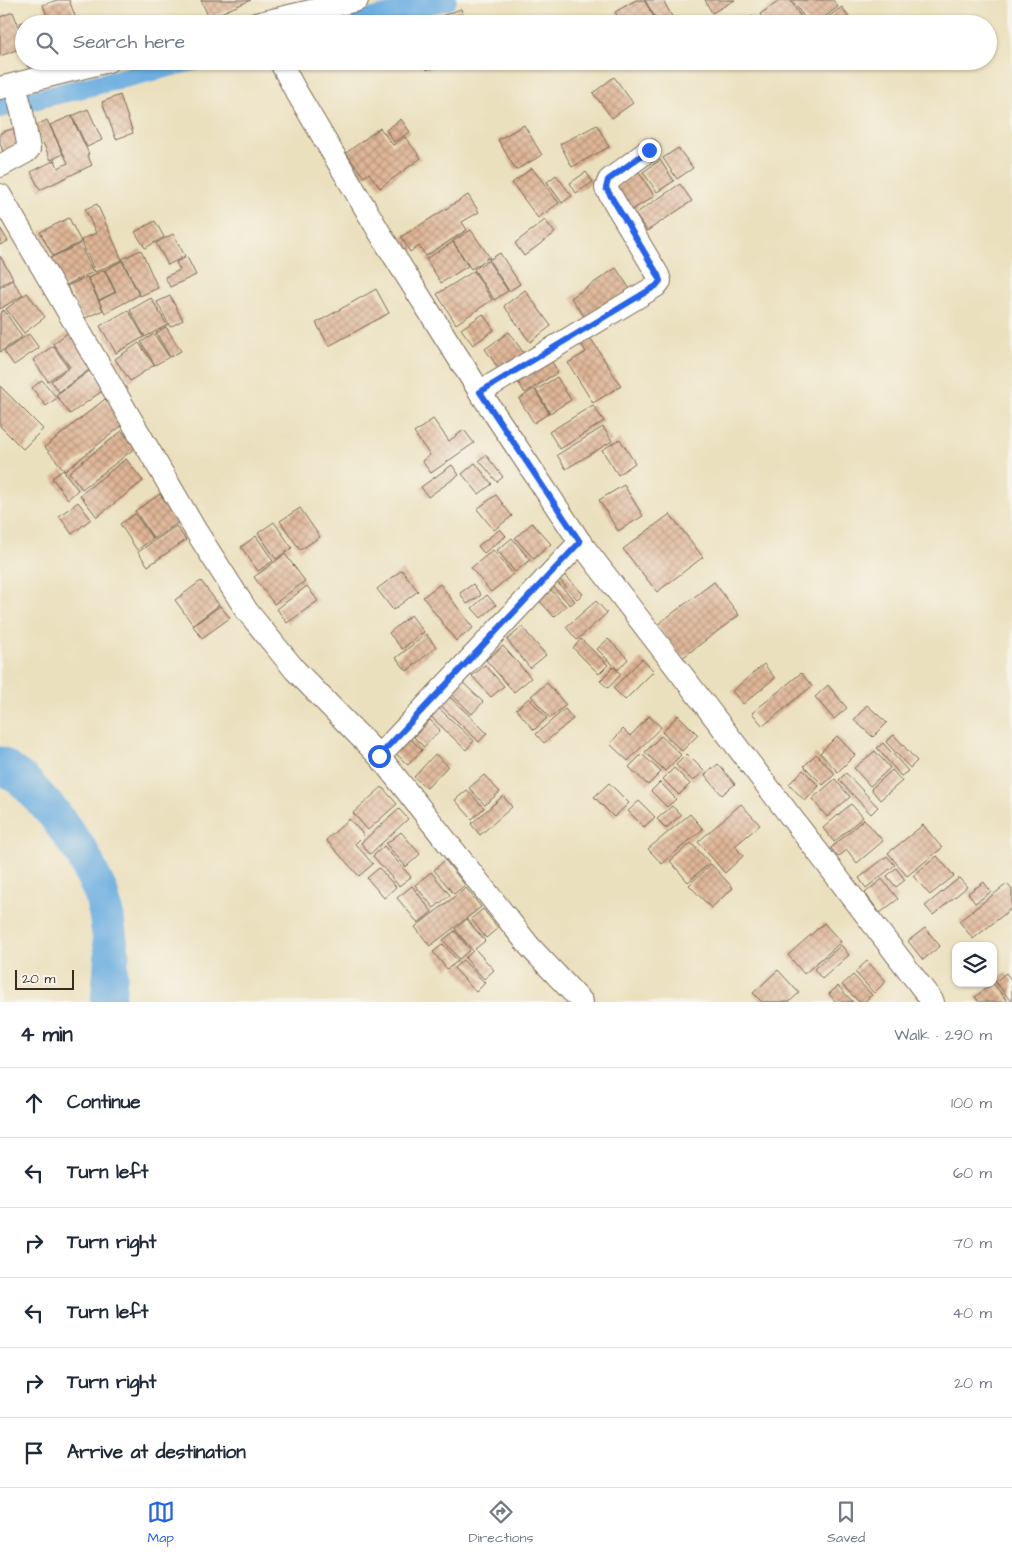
<!DOCTYPE html>
<html lang="en">
<head>
<meta charset="utf-8">
<style>
  body { margin:0; font-family:"Architects Daughter",sans-serif; background:#f6f6f7; color:#1f2937 }
  .controls { position:absolute; right:15px; bottom:15px; display:grid; overflow:hidden; border-radius:10px; box-shadow:0 1px 4px #0004 }
  .controls button { width:45px; height:45px; display:grid; place-items:center; padding:0; border:0; border-bottom:1px solid #e0e1e3; background:#fff; color:#1f2937; font:25px sans-serif }
  .scale { position:absolute; left:15px; bottom:12px; width:59px; box-sizing:border-box; padding-left:5px; border:2px solid #3b2a1e; border-top:0; font-size:14px; line-height:18px; white-space:nowrap; color:#3b2a1e; -webkit-text-stroke:4px #f7f3e8; paint-order:stroke }
  .stop { position:absolute; width:15px; height:15px; margin:-11px; border:4px solid #2563eb; border-radius:50%; background:#fff }
  .stop.end { background:#2563eb; border-color:#fff; box-shadow:0 1px 5px #0008 }
  .list { margin:0; padding:0; list-style:none }
  h2 { display:flex; justify-content:space-between; align-items:center; height:65px; margin:0; padding:0 20px; font-size:21px }
  h2 small { font-size:16px; font-weight:400; color:#747a83 }
  .list li { display:grid; grid-template-columns:32px 1fr auto; gap:15px; align-items:center; box-sizing:border-box; height:70px; padding:0 20px; border-top:1px solid #e0e1e3 }
  .list b { display:block; font-size:19px; white-space:nowrap }
  .list em { font-size:16px; font-style:normal; color:#747a83 }
  .icon { flex:none; width:28px; height:28px; fill:none; stroke:currentColor; stroke-width:2; stroke-linecap:round; stroke-linejoin:round }
  .map { position:relative; flex:none; width:1012px; height:1002px; overflow:hidden }
  .search { position:absolute; background:#fff; box-shadow:0 1px 4px #0004; left:15px; right:15px; top:15px; height:55px; display:flex; align-items:center; gap:12px; box-sizing:border-box; padding:0 18px; border-radius:28px; color:#747a83; font-size:19px }
  .sheet { height:485px; background:#fff }
  nav { display:flex; justify-content:space-around; align-items:center; box-sizing:border-box; height:70px; border-top:1px solid #e0e1e3; background:#fff; font-size:14px; color:#747a83 }
  nav a { display:grid; justify-items:center; gap:2px }
  nav .on { color:#2563eb }
  .map>svg:first-child { display:block }
  .lines { fill:none; stroke-linecap:round; stroke-linejoin:round }
  .canal { stroke:#6dafe1; stroke-width:20 }
  .river { stroke:#6dafe1; stroke-width:35 }
  .building { fill:url(#building-cross-hatch) }
  .street-casing { stroke:#796a56; stroke-width:24 }
  .street { stroke:#fff; stroke-width:22 }
  .route { stroke:#2563eb; stroke-width:6 }
</style>
</head>
<body>
<div class="map">
<svg width="1012" height="1002" viewBox="0 0 1012 1002">
  <defs>
    <pattern id="building-cross-hatch" width="8" height="8" patternUnits="userSpaceOnUse" patternTransform="scale(1.25)"><rect width="8" height="8" fill="#dfb697"/><path d="M0 0l8 8M0 8l8-8" fill="none" stroke="#b6947b"/></pattern>
  </defs>
  <rect width="100%" height="100%" fill="#f7f3e8"/>
  <filter id="ink" filterUnits="userSpaceOnUse"><feTurbulence type="fractalNoise" baseFrequency=".02" numOctaves="2"/><feDisplacementMap in="SourceGraphic" scale="10" xChannelSelector="R" yChannelSelector="G"/><feConvolveMatrix kernelMatrix="1 2 1 2 8 2 1 2 1" color-interpolation-filters="sRGB"/></filter>
  <filter id="wash" filterUnits="userSpaceOnUse"><feTurbulence type="fractalNoise" baseFrequency=".0096" numOctaves="4" result="noise"/><feDisplacementMap in="SourceGraphic" scale="20" xChannelSelector="R" yChannelSelector="G"/><feGaussianBlur stdDeviation="1.12" result="paint"/><feColorMatrix in="noise" values="0 0 0 0 0 0 0 0 0 0 0 0 0 0 0 0 0 1.4 0 .05"/><feComposite in="paint" operator="in"/></filter>
  <g filter="url(#wash)">
    <rect width="100%" height="100%" fill="#ebe0be"/>
    <g class="lines">
      <g class="canal">
        <polyline points="349,24 447,0"/>
        <polyline points="0,108 194,61"/>
      </g>
      <polyline class="river" points="0,764 25,782 55,815 82,853 101,893 106,914 112,953 108,1002"/>
    </g>
    <g id="blocks">
      <g class="building">
        <polygon points="57,0 69,0 78,24 50,24 43,5"/>
        <polygon points="201,0 251,0 209,18"/>
        <polygon points="636,0 644,0 656,21 652,24 622,24 615,12"/>
        <polygon points="645,0 663,0 676,24 659,24"/>
        <polygon points="705,0 735,0 712,13"/>
        <polygon points="781,0 790,0 803,20 798,24 767,24 760,14"/>
        <polygon points="792,0 833,0 838,7 815,24 809,24"/>
        <polygon points="842,7 853,24 818,24"/>
        <polygon points="461,9 466,24 441,24 439,17"/>
        <polygon points="13,12 24,40 24,47 0,56 0,17"/>
        <polygon points="44,16 46,24 24,24 23,33 20,23"/>
        <polygon points="752,16 758,24 741,24"/>
        <polygon points="32,61 49,61 42,64 45,74 31,78 27,63"/>
        <polygon points="423,61 445,61 427,70"/>
        <polygon points="614,77 633,103 612,118 593,93"/>
        <polygon points="120,95 133,133 116,139 102,102"/>
        <polygon points="88,109 102,140 87,147 72,116"/>
        <polygon points="71,116 89,154 87,154 92,165 40,190 31,172 55,160 58,168 68,163 50,125"/>
        <polygon points="401,119 410,132 394,142 386,130"/>
        <polygon points="47,120 63,154 51,160 35,126"/>
        <polygon points="524,125 542,155 516,170 498,140"/>
        <polygon points="597,125 609,147 572,167 560,144"/>
        <polygon points="15,128 21,147 3,152 0,143 0,133"/>
        <polygon points="380,128 393,145 405,137 421,158 380,188 369,173 364,177 346,153"/>
        <polygon points="678,148 693,168 677,179 663,158"/>
        <polygon points="660,160 674,181 657,192 643,172"/>
        <polygon points="532,168 559,203 538,218 512,183"/>
        <polygon points="586,172 593,182 576,193 570,183"/>
        <polygon points="639,172 654,196 632,210 616,187"/>
        <polygon points="556,175 572,196 562,203 547,182"/>
        <polygon points="680,184 692,201 647,231 635,214"/>
        <polygon points="468,195 479,212 462,222 467,230 426,256 419,246 410,252 401,237"/>
        <polygon points="97,204 122,260 95,272 81,240 96,233 85,209"/>
        <polygon points="69,218 81,242 53,256 40,232"/>
        <polygon points="545,220 555,233 524,256 515,243"/>
        <polygon points="155,221 164,237 145,248 135,232"/>
        <polygon points="0,228 8,241 0,245"/>
        <polygon points="471,230 490,258 488,259 487,257 487,259 471,269 453,241"/>
        <polygon points="173,234 185,256 168,265 156,243"/>
        <polygon points="453,242 468,266 441,283 426,259"/>
        <polygon points="80,244 93,272 64,286 50,258"/>
        <polygon points="141,250 158,288 140,296 122,259"/>
        <polygon points="500,253 520,284 509,291 489,260"/>
        <polygon points="0,256 13,278 0,286"/>
        <polygon points="187,257 196,275 170,287 165,277 180,270 176,262"/>
        <polygon points="122,261 139,295 105,313 99,301 116,292 105,270"/>
        <polygon points="488,261 508,291 494,300 474,269"/>
        <polygon points="616,268 632,292 588,322 571,298"/>
        <polygon points="104,270 115,292 99,300 88,278"/>
        <polygon points="474,271 492,300 456,324 437,294"/>
        <polygon points="87,277 103,310 83,319 67,286"/>
        <polygon points="12,280 23,295 0,309 0,288"/>
        <polygon points="376,289 389,313 329,346 316,323"/>
        <polygon points="525,290 551,326 530,342 504,306"/>
        <polygon points="27,293 45,317 24,333 6,309"/>
        <polygon points="170,296 183,320 170,327 157,302"/>
        <polygon points="151,298 167,325 145,337 130,310"/>
        <polygon points="4,310 22,337 0,352 0,313"/>
        <polygon points="128,310 144,337 116,353 100,326"/>
        <polygon points="483,314 494,330 473,345 461,329"/>
        <polygon points="166,327 181,351 170,357 156,333"/>
        <polygon points="70,331 94,366 59,392 51,381 70,367 53,344"/>
        <polygon points="509,332 525,355 501,372 485,349"/>
        <polygon points="29,334 39,348 14,365 4,351"/>
        <polygon points="154,334 169,357 155,365 141,342"/>
        <polygon points="590,337 621,386 593,403 568,363 586,352 580,342"/>
        <polygon points="139,343 154,365 130,381 115,359"/>
        <polygon points="53,346 68,367 48,381 33,360"/>
        <polygon points="549,357 558,372 525,393 516,379"/>
        <polygon points="91,370 105,389 70,414 56,395"/>
        <polygon points="557,377 571,400 550,413 536,390"/>
        <polygon points="42,380 57,398 46,406 32,388"/>
        <polygon points="0,386 43,429 23,449 0,426"/>
        <polygon points="534,389 549,413 534,423 519,399"/>
        <polygon points="105,399 125,423 65,471 45,447"/>
        <polygon points="593,405 604,421 560,449 549,432"/>
        <polygon points="433,419 449,441 464,430 474,443 431,473 422,461 430,455 414,433"/>
        <polygon points="603,427 612,441 566,469 557,455"/>
        <polygon points="122,431 135,448 82,489 69,472"/>
        <polygon points="620,439 635,463 618,475 602,450"/>
        <polygon points="486,455 503,477 497,482 479,460"/>
        <polygon points="126,459 143,481 97,517 80,495"/>
        <polygon points="475,463 492,484 479,494 462,474"/>
        <polygon points="452,465 459,475 428,497 421,487"/>
        <polygon points="63,470 78,490 68,499 52,478"/>
        <polygon points="624,485 643,516 618,531 599,500"/>
        <polygon points="160,494 179,522 154,539 135,511"/>
        <polygon points="496,495 512,516 494,530 477,509"/>
        <polygon points="78,502 91,519 72,534 59,516"/>
        <polygon points="300,508 320,537 300,550 280,521"/>
        <polygon points="135,514 153,539 137,550 120,524"/>
        <polygon points="670,514 703,557 657,592 623,549"/>
        <polygon points="274,522 292,548 276,559 258,533"/>
        <polygon points="532,523 551,544 534,559 515,538"/>
        <polygon points="176,526 186,540 148,566 138,552"/>
        <polygon points="500,529 506,536 484,553 478,546"/>
        <polygon points="256,536 273,561 258,571 241,547"/>
        <polygon points="512,538 530,560 515,572 497,550"/>
        <polygon points="493,550 513,574 491,592 471,568"/>
        <polygon points="285,554 305,581 274,604 254,577"/>
        <polygon points="402,570 418,591 393,610 377,589"/>
        <polygon points="563,573 583,594 577,599 558,578"/>
        <polygon points="555,580 575,601 570,605 551,584"/>
        <polygon points="201,581 219,605 193,625 175,600"/>
        <polygon points="714,582 739,615 682,658 657,625"/>
        <polygon points="440,584 473,628 456,641 423,597"/>
        <polygon points="473,584 481,595 467,604 460,593"/>
        <polygon points="307,586 318,601 287,623 277,609"/>
        <polygon points="549,588 566,606 554,617 537,598"/>
        <polygon points="487,595 496,605 481,618 472,608"/>
        <polygon points="596,601 607,613 577,640 566,627"/>
        <polygon points="220,606 230,618 202,638 193,626"/>
        <polygon points="411,615 424,632 402,649 389,633"/>
        <polygon points="522,627 546,655 530,668 507,640"/>
        <polygon points="426,634 436,647 407,671 396,658"/>
        <polygon points="581,639 608,665 599,674 573,648"/>
        <polygon points="608,639 628,659 618,670 597,649"/>
        <polygon points="503,646 531,678 514,692 486,660"/>
        <polygon points="642,659 654,671 625,700 613,688"/>
        <polygon points="764,664 775,678 743,704 732,691"/>
        <polygon points="485,665 504,686 491,697 472,676"/>
        <polygon points="613,667 621,674 608,688 600,681"/>
        <polygon points="801,673 812,686 763,726 752,713"/>
        <polygon points="456,676 483,702 472,714 445,688"/>
        <polygon points="547,683 566,705 550,718 531,696"/>
        <polygon points="828,685 847,708 834,719 815,697"/>
        <polygon points="443,690 487,733 479,742 434,699"/>
        <polygon points="529,698 547,718 534,730 516,709"/>
        <polygon points="432,702 474,741 466,750 424,710"/>
        <polygon points="867,705 887,723 873,737 854,720"/>
        <polygon points="565,709 573,719 544,743 536,734"/>
        <polygon points="678,715 698,735 682,751 662,732"/>
        <polygon points="649,716 661,727 628,761 610,744 623,729 630,736"/>
        <polygon points="430,720 440,730 424,747 414,737"/>
        <polygon points="403,732 422,750 408,765 389,747"/>
        <polygon points="894,735 917,761 910,768 886,742"/>
        <polygon points="661,736 681,755 665,771 645,752"/>
        <polygon points="837,736 855,755 838,772 820,753"/>
        <polygon points="883,743 908,771 901,776 877,748"/>
        <polygon points="875,751 890,768 870,786 854,768"/>
        <polygon points="435,754 448,766 427,788 414,777"/>
        <polygon points="642,754 661,772 648,785 629,767"/>
        <polygon points="687,754 704,771 693,781 676,765"/>
        <polygon points="816,754 835,774 823,785 804,766"/>
        <polygon points="718,764 735,784 722,795 705,775"/>
        <polygon points="674,768 690,784 679,795 663,779"/>
        <polygon points="803,770 819,786 805,801 789,784"/>
        <polygon points="892,770 902,781 880,800 871,789"/>
        <polygon points="846,773 878,807 871,814 839,780"/>
        <polygon points="484,775 500,792 485,805 469,788"/>
        <polygon points="835,779 850,797 827,817 812,799"/>
        <polygon points="660,782 676,799 667,807 651,791"/>
        <polygon points="609,783 629,803 614,817 594,797"/>
        <polygon points="382,787 397,804 368,830 353,813"/>
        <polygon points="467,790 484,808 472,819 455,800"/>
        <polygon points="503,796 512,807 480,835 471,824"/>
        <polygon points="639,801 655,817 644,827 628,811"/>
        <polygon points="741,804 760,825 735,846 743,856 725,873 698,842"/>
        <polygon points="851,804 863,817 834,842 823,828"/>
        <polygon points="672,806 681,815 666,828 657,819"/>
        <polygon points="399,809 408,819 370,854 361,843"/>
        <polygon points="690,814 703,829 662,864 648,849"/>
        <polygon points="349,819 364,835 355,844 373,864 359,876 326,840"/>
        <polygon points="864,819 883,841 857,863 847,850 838,857 831,848"/>
        <polygon points="923,825 942,848 907,876 888,853"/>
        <polygon points="401,832 420,854 406,867 386,844"/>
        <polygon points="691,843 710,863 688,882 670,861"/>
        <polygon points="384,846 411,877 399,886 373,856"/>
        <polygon points="887,856 895,865 866,888 859,878"/>
        <polygon points="937,856 954,876 930,895 913,876"/>
        <polygon points="445,860 465,885 454,894 434,870"/>
        <polygon points="711,864 733,888 711,908 689,885"/>
        <polygon points="379,868 396,887 384,898 367,878"/>
        <polygon points="896,868 905,880 896,887 887,876"/>
        <polygon points="431,872 450,895 434,908 415,885"/>
        <polygon points="959,878 967,887 933,915 925,906"/>
        <polygon points="882,879 898,899 880,913 865,893"/>
        <polygon points="984,882 991,892 975,903 968,893"/>
        <polygon points="1007,884 1012,890 1012,908 973,939 959,921"/>
        <polygon points="412,886 432,912 418,923 397,898"/>
        <polygon points="466,888 481,907 430,946 415,927"/>
        <polygon points="483,909 498,928 486,938 471,919"/>
        <polygon points="467,919 485,941 475,949 494,970 484,979 465,958 473,951 455,929"/>
        <polygon points="824,923 841,942 804,974 788,955"/>
        <polygon points="925,928 940,946 923,960 908,941"/>
        <polygon points="455,931 470,950 459,959 443,940"/>
        <polygon points="443,944 458,961 447,969 433,952"/>
        <polygon points="841,945 849,955 822,979 814,969"/>
        <polygon points="463,960 485,983 476,992 454,968"/>
        <polygon points="867,961 886,981 874,993 855,972"/>
        <polygon points="778,970 799,993 789,1002 762,1002 753,993"/>
        <polygon points="1006,973 1012,981 1012,1002 995,982"/>
        <polygon points="853,975 872,995 864,1002 859,1002 842,985"/>
        <polygon points="993,983 1008,1002 979,1002 975,997"/>
        <polygon points="838,986 853,1002 836,1002 829,994"/>
      </g>
    </g>
  </g>
  <g filter="url(#ink)">
    <use href="#blocks" fill-opacity="0" stroke="#796a56" stroke-width="1"/>
    <g class="lines">
      <defs>
        <g id="street">
          <polyline points="256,24 357,0"/>
          <polyline points="280,61 293,86 384,240 480,392 580,542 933,1002"/>
          <polyline points="0,88 108,61"/>
          <polyline points="0,166 26,152 29,149 22,112 15,85"/>
          <polyline points="0,195 196,531 247,611 295,670 379,756 530,947 582,1002"/>
          <polyline points="480,392 656,286 660,281 658,275 606,188 609,180 649,150"/>
          <polyline points="379,756 580,542"/>
        </g>
      </defs>
      <use href="#street" class="street-casing"/>
      <use href="#street" class="street"/>
    </g>
  </g>
  <g class="lines" filter="url(#ink)">
    <polyline class="route" points="379,756 580,542 480,392 656,286 660,281 658,275 606,188 608,180 649,150"/>
  </g>
</svg>
<div class="controls">
<button><svg class="icon" aria-label="layers" viewBox="0 0 24 24"><path d="M12 4l9 5-9 5-9-5zM3 14l9 5 9-5"/></svg></button>
</div>
<div class="scale">20 m</div>
<div class="stop" style="left:379px;top:756px"></div>
<div class="stop end" style="left:649px;top:150px"></div>
<div class="search"><svg class="icon" aria-label="search" viewBox="0 0 24 24"><circle cx="10" cy="10" r="6"/><path d="M15 15l6 6"/></svg>Search here</div>
</div>
<section class="sheet">
<h2>4 min<small>Walk · 290 m</small></h2>
<ul class="list">
<li><svg class="icon" aria-label="ahead" viewBox="0 0 24 24"><path d="M12 20V5M6 11l6-6 6 6"/></svg><div><b>Continue</b></div><em>100 m</em></li>
<li><svg class="icon" aria-label="left" viewBox="0 0 24 24"><path d="M17 20v-9H6M10 6l-5 5 5 5"/></svg><div><b>Turn left</b></div><em>60 m</em></li>
<li><svg class="icon" aria-label="right" viewBox="0 0 24 24"><path d="M7 20v-9h11M14 6l5 5-5 5"/></svg><div><b>Turn right</b></div><em>70 m</em></li>
<li><svg class="icon" aria-label="left" viewBox="0 0 24 24"><path d="M17 20v-9H6M10 6l-5 5 5 5"/></svg><div><b>Turn left</b></div><em>40 m</em></li>
<li><svg class="icon" aria-label="right" viewBox="0 0 24 24"><path d="M7 20v-9h11M14 6l5 5-5 5"/></svg><div><b>Turn right</b></div><em>20 m</em></li>
<li><svg class="icon" aria-label="arrive" viewBox="0 0 24 24"><path d="M6 21V4h12l-3 4 3 4H6"/></svg><div><b>Arrive at destination</b></div></li>
</ul>
</section>
<nav>
<a class="on"><svg class="icon" aria-label="map" viewBox="0 0 24 24"><path d="M3 6l6-2 6 2 6-2v14l-6 2-6-2-6 2zM9 4v14M15 6v14"/></svg>Map</a>
<a><svg class="icon" aria-label="directions" viewBox="0 0 24 24"><path d="M12 3l9 9-9 9-9-9zM9 14v-3h6M13 9l2 2-2 2"/></svg>Directions</a>
<a><svg class="icon" aria-label="saved" viewBox="0 0 24 24"><path d="M7 4h10v16l-5-4-5 4z"/></svg>Saved</a>
</nav>
</body>
</html>
